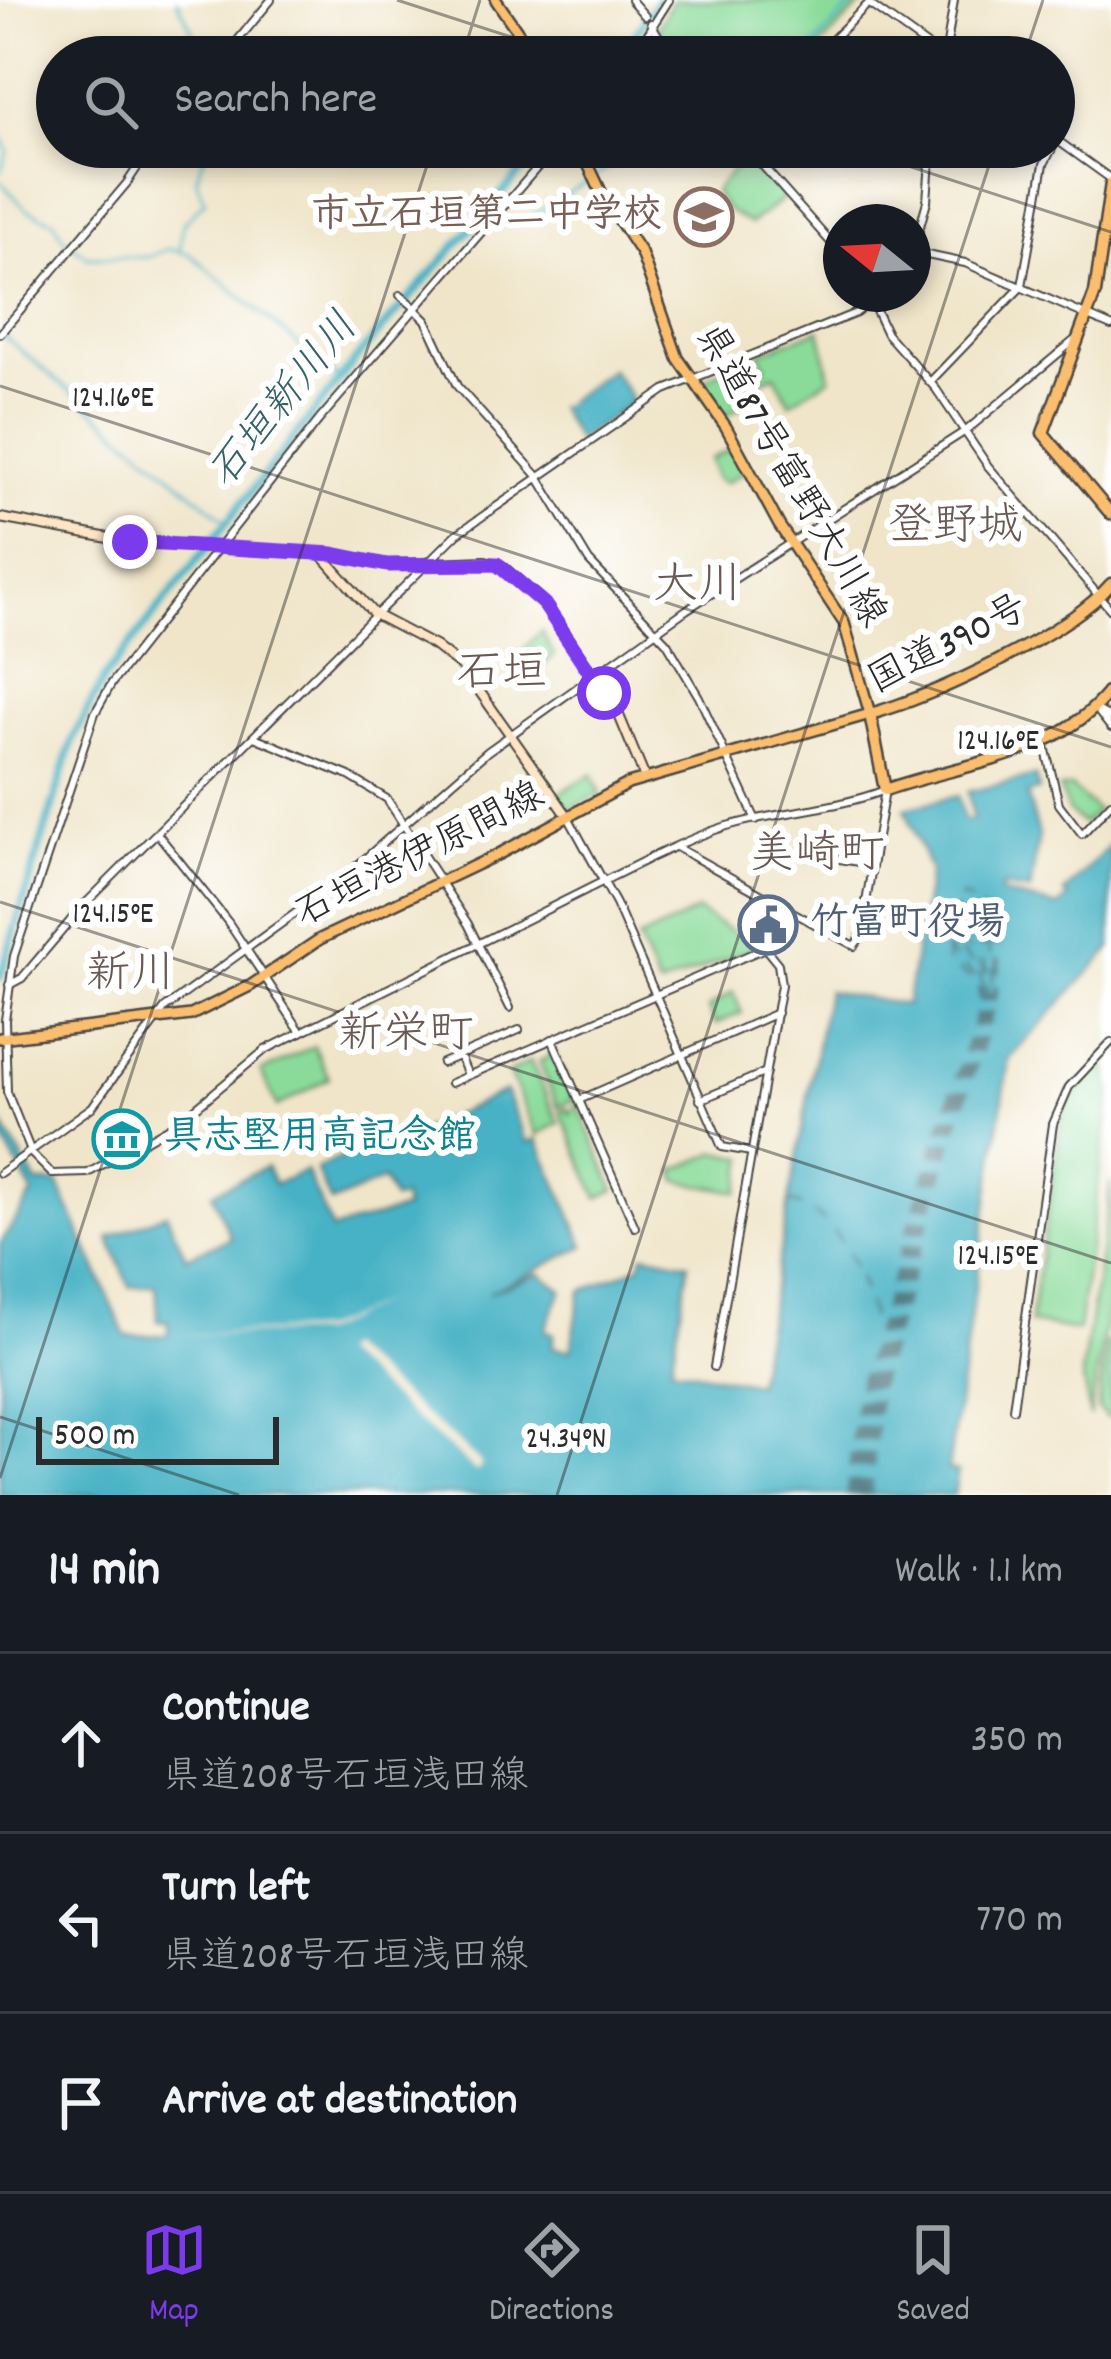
<!DOCTYPE html>
<html lang="en">
<head>
<meta charset="utf-8">
<style>
  body { margin:0; font-family:Dekko,"Klee One",sans-serif; background:#20242c; color:#f1f3f6 }
  .compass { position:absolute; left:823px; top:204px; width:108px; height:108px; border-radius:50%; background:#171b24; box-shadow:0 6px 18px #0003; rotate:288deg }
  .scale { position:absolute; left:36px; bottom:30px; width:243px; box-sizing:border-box; padding-left:12px; border:6px solid #2b2b2b; border-top:0; font-size:33px; line-height:42px; white-space:nowrap; color:#2b2b2b; -webkit-text-stroke:9px #fff; paint-order:stroke }
  .stop { position:absolute; width:36px; height:36px; margin:-27px; border:9px solid #7c3aed; border-radius:50%; background:#fff }
  .stop.end { background:#7c3aed; border-color:#fff; box-shadow:0 3px 12px #0008 }
  .list { margin:0; padding:0; list-style:none }
  h2 { display:flex; justify-content:space-between; align-items:center; height:156px; margin:0; padding:0 48px; font-size:51px }
  h2 small { font-size:39px; font-weight:400; color:#9ea1a6 }
  .list li { display:grid; grid-template-columns:78px 1fr auto; gap:36px; align-items:center; box-sizing:border-box; height:180px; padding:0 48px; border-top:3px solid #363941 }
  .list b { display:block; font-size:45px; white-space:nowrap }
  .list p { margin:0; font-size:39px; white-space:nowrap; color:#9ea1a6 }
  .list em { font-size:39px; font-style:normal; color:#9ea1a6 }
  .icon { flex:none; width:66px; height:66px; fill:none; stroke:currentColor; stroke-width:2; stroke-linecap:round; stroke-linejoin:round }
  .map { position:relative; flex:none; width:1111px; height:1495px; overflow:hidden }
  .search { position:absolute; background:#171b24; box-shadow:0 6px 18px #0003; left:36px; right:36px; top:36px; height:132px; display:flex; align-items:center; gap:30px; box-sizing:border-box; padding:0 42px; border-radius:66px; color:#9ea1a6; font-size:45px }
  .sheet { height:696px; background:#171b24 }
  nav { display:flex; justify-content:space-around; align-items:center; box-sizing:border-box; height:168px; border-top:3px solid #363941; background:#171b24; font-size:33px; color:#9ea1a6 }
  nav a { display:grid; justify-items:center; gap:6px }
  nav .on { color:#7c3aed }
  .map>svg:first-child { display:block }
  .green { fill:#8adb9a; stroke:#5a8362; stroke-width:3 }
  .water { fill:#47b2c5; stroke:#396e78; stroke-width:3 }
  .pier { fill:#f0e5c9 }
  .lines { fill:none; stroke-linecap:round; stroke-linejoin:round }
  .stream { stroke:#47b2c5; stroke-width:3 }
  .river { stroke:#47b2c5; stroke-width:8 }
  .ferry { stroke:#366169; stroke-width:3; stroke-dasharray:15 12; stroke-linecap:butt }
  .tertiary-casing { stroke:#494743; stroke-width:10 }
  .secondary-casing { stroke:#494743; stroke-width:12 }
  .primary-casing { stroke:#494743; stroke-width:14 }
  .trunk-casing { stroke:#494743; stroke-width:15 }
  .tertiary { stroke:#fff; stroke-width:6 }
  .secondary { stroke:#fde5c5; stroke-width:8 }
  .primary { stroke:#fbbd6e; stroke-width:9 }
  .trunk { stroke:#fbbd6e; stroke-width:10 }
  .route { stroke:#7c3aed; stroke-width:15 }
  .ticks { fill:none; stroke:#2b2b2b; stroke-width:3; stroke-opacity:0.45 }
  .labels { text-anchor:middle; dominant-baseline:central; stroke-width:12; stroke-linejoin:round; paint-order:stroke }
  .education-label { font-size:39px; font-weight:bold; fill:#785e54; stroke:#fff; text-anchor:end }
  .street-label { font-size:39px; fill:#2b2b2b; stroke:#fff }
  .service-label { font-size:39px; font-weight:bold; fill:#4e5e75; stroke:#fff; text-anchor:start }
  .culture-label { font-size:39px; font-weight:bold; fill:#0d838f; stroke:#fff; text-anchor:start }
  .water-label { font-size:42px; font-style:italic; fill:#366169; stroke:#fff }
  .quarter-label { font-size:45px; fill:#6a5a53; stroke:#fff }
  .ticks-label { font-size:30px; text-anchor:middle; fill:#2b2b2b; stroke:#fff; stroke-width:12; stroke-linejoin:round; paint-order:stroke }
</style>
</head>
<body>
<div class="map">
<svg width="1111" height="1495" viewBox="0 0 1111 1495">
  <rect width="100%" height="100%" fill="#fff"/>
  <filter id="ink" filterUnits="userSpaceOnUse"><feTurbulence type="fractalNoise" baseFrequency=".00833" numOctaves="2"/><feDisplacementMap in="SourceGraphic" scale="24" xChannelSelector="R" yChannelSelector="G"/><feConvolveMatrix kernelMatrix="1 2 1 2 8 2 1 2 1" color-interpolation-filters="sRGB"/></filter>
  <filter id="wash" filterUnits="userSpaceOnUse"><feTurbulence type="fractalNoise" baseFrequency=".004" numOctaves="4" result="noise"/><feDisplacementMap in="SourceGraphic" scale="48" xChannelSelector="R" yChannelSelector="G"/><feGaussianBlur stdDeviation="2.7" result="paint"/><feColorMatrix in="noise" values="0 0 0 0 0 0 0 0 0 0 0 0 0 0 0 0 0 1.4 0 .05"/><feComposite in="paint" operator="in"/></filter>
  <g filter="url(#wash)">
    <rect width="100%" height="100%" fill="#f0e5c9"/>
    <g class="green">
      <polygon points="673,0 866,0 810,57 674,57 658,28"/>
      <polygon points="746,154 786,197 750,224 727,210 714,192"/>
      <polygon points="820,329 830,378 790,403 775,375 757,382 753,374 766,367 759,353"/>
      <polygon points="741,361 760,394 724,417 699,382"/>
      <polygon points="731,449 747,470 725,483 716,479 710,459"/>
      <polygon points="541,631 554,655 527,682 516,672 515,659"/>
      <polygon points="592,774 601,794 567,809 558,794"/>
      <polygon points="1071,787 1097,811 1083,824 1068,811 1060,789"/>
      <polygon points="697,911 757,946 659,987 638,940"/>
      <polygon points="733,992 742,1013 715,1024 708,1008"/>
      <polygon points="550,1043 575,1099 558,1107 539,1061 551,1056"/>
      <polygon points="314,1046 329,1078 277,1107 261,1072"/>
      <polygon points="530,1061 559,1123 537,1135 509,1073"/>
      <polygon points="1106,1067 1111,1090 1078,1331 1030,1323 1063,1112 1096,1068"/>
      <polygon points="577,1103 615,1190 598,1198 560,1111 566,1108 570,1114"/>
      <polygon points="717,1152 745,1158 739,1192 678,1181 675,1170"/>
      <polygon points="1111,1181 1111,1290 1090,1416 1082,1375"/>
      <polygon points="1106,1343 1111,1344 1111,1417 1107,1418 1098,1409"/>
    </g>
    <g class="water">
      <polygon points="611,369 631,397 629,405 577,441 558,408"/>
      <polygon points="1035,776 1039,790 1027,794 1039,835 1030,891 1002,887 1000,893 1059,907 1068,898 1064,893 1111,844 1111,949 1009,1059 948,1470 958,1472 954,1495 0,1495 0,1244 33,1193 0,1134 0,1120 37,1183 58,1183 126,1336 168,1335 168,1321 158,1321 156,1285 130,1287 109,1238 166,1213 186,1257 231,1238 212,1193 266,1167 274,1184 306,1171 332,1230 405,1209 402,1198 393,1200 383,1180 331,1203 316,1169 410,1126 414,1134 505,1091 527,1142 537,1139 585,1246 488,1293 539,1273 562,1290 545,1330 554,1334 552,1347 571,1350 581,1291 640,1266 643,1254 689,1263 671,1367 756,1384 827,991 906,1005 930,871 905,808 958,796 964,820 973,819 968,792"/>
    </g>
    <g class="pier">
      <polygon points="390,1299 321,1333 169,1335 321,1330"/>
      <polygon points="345,1347 481,1463 480,1468 476,1471 340,1353"/>
    </g>
    <g class="lines">
      <g class="stream">
        <polyline points="177,0 205,57"/>
        <polyline points="803,57 857,0"/>
        <polyline points="0,133 8,151 0,172"/>
        <polyline points="596,176 637,147"/>
        <polyline points="0,181 26,209 54,221 64,239 88,257 149,257 167,249 190,254 340,379"/>
        <polyline points="483,214 520,223 589,181"/>
        <polyline points="180,249 183,223 205,201 196,179 208,147"/>
        <polyline points="1,334 217,513"/>
        <polyline points="220,516 226,520"/>
      </g>
      <g class="river">
        <polyline points="620,57 658,0"/>
        <polyline points="0,978 73,739 104,678 360,354 543,147"/>
      </g>
      <g class="ferry">
        <path d="M943 923 957 917C995 933 995 966 991 1001"/>
        <path d="M945 931C961 963 984 957 985 1001"/>
        <path d="M788 1202C844 1215 864 1283 874 1332"/>
        <polyline points="847,1495 857,1390 980,1001 978,984 948,963 941,925"/>
        <polyline points="850,1495 860,1390 983,1001 981,982 950,954 946,943"/>
        <polyline points="853,1495 863,1391 982,1010"/>
        <path d="M856 1495 866 1391 987 1002C988 960 971 951 942 925"/>
        <polyline points="858,1495 868,1392 989,1002 984,948 967,932 943,924"/>
        <polyline points="861,1495 871,1392 988,1011"/>
        <path d="M864 1495 874 1392 993 1003C998 965 1002 923 959 909L947 919"/>
        <path d="M867 1495 876 1393 995 1004C1002 960 1007 918 962 897L941 924"/>
        <polyline points="871,1495 879,1389"/>
      </g>
    </g>
  </g>
  <g filter="url(#ink)">
    <g class="lines">
      <defs>
        <g id="tertiary">
          <polyline points="631,0 645,16"/>
          <polyline points="869,4 943,57"/>
          <polyline points="651,23 671,57"/>
          <polyline points="224,57 271,0"/>
          <polyline points="633,57 669,0"/>
          <polyline points="815,57 872,0"/>
          <polyline points="945,57 954,0"/>
          <polyline points="1054,138 1111,179"/>
          <path d="M555 147 319 420 112 683 95 713 14 956 5 1020 7 1092 32 1154 52 1174 88 1173 180 1121 265 1050 648 859C674 847 700 834 727 826 780 811 833 810 885 790L860 938 854 946 676 847"/>
          <polyline points="746,147 841,254"/>
          <polyline points="913,252 965,263 1111,326"/>
          <polyline points="913,252 927,201 931,147"/>
          <polyline points="868,294 887,334 936,389 988,466 1111,610"/>
          <polyline points="400,295 412,305"/>
          <polyline points="414,308 426,320 457,386 537,475 589,561 667,643 699,697 756,820"/>
          <polyline points="0,334 127,183 151,147"/>
          <polyline points="930,382 1022,286 1044,164 1053,147"/>
          <polyline points="1096,709 1111,728"/>
          <polyline points="1096,709 1111,718"/>
          <polyline points="254,737 349,776 387,799 468,924 510,1008"/>
          <polyline points="1044,742 1059,804 1082,834 1111,803"/>
          <polyline points="567,815 616,904 722,1147 751,1152"/>
          <polyline points="157,833 228,922 301,1032"/>
          <polyline points="814,855 872,864"/>
          <polyline points="9,985 22,978 82,907 457,534 665,390 856,313 880,294"/>
          <polyline points="450,1034 468,1075"/>
          <polyline points="552,1039 635,1227"/>
          <polyline points="442,1063 519,1030"/>
          <polyline points="451,1083 765,948 778,964 781,985 714,1367"/>
          <polyline points="579,1100 777,1013"/>
          <polyline points="700,1100 766,1072"/>
          <polyline points="0,1173 92,1107 165,1008 337,883 488,751 686,610 967,430 1077,338"/>
          <polyline points="1013,1409 1053,1124 1069,1087 1111,1042"/>
        </g>
        <g id="secondary">
          <polyline points="0,518 136,543 333,554 387,565 485,561 502,566 544,604 616,708 645,778"/>
          <polyline points="321,554 374,614 435,646 463,668 567,815"/>
        </g>
        <g id="primary">
          <polyline points="496,0 535,57"/>
          <polyline points="0,1038 191,1015 250,986 320,939 499,854 628,784 870,714 844,623 779,525 726,427 678,358 641,253 602,194 580,147"/>
        </g>
        <g id="trunk">
          <polyline points="1111,183 1095,293 1043,433 1111,514"/>
          <path d="M1111 584C1070 632 932 698 870 714L885 790C961 763 1060 757 1111 689"/>
        </g>
      </defs>
      <use href="#tertiary" class="tertiary-casing"/>
      <use href="#secondary" class="secondary-casing"/>
      <use href="#primary" class="primary-casing"/>
      <use href="#trunk" class="trunk-casing"/>
      <use href="#tertiary" class="tertiary"/>
      <use href="#secondary" class="secondary"/>
      <use href="#primary" class="primary"/>
      <use href="#trunk" class="trunk"/>
    </g>
  </g>
  <g class="lines" filter="url(#ink)">
    <polyline class="route" points="130,542 333,554 387,565 497,564 544,604 604,693"/>
  </g>
  <path class="ticks" d="M397 0 573 57M462 57 480 0M1024 57 1043 0M850 147 1111 232M0 386 1111 747M0 902 1111 1263M0 1417 239 1495M0 1478 433 147M557 1495 995 147"/>
  <defs>
    <symbol id="school-ring" viewBox="-11 -11 22 22"><circle r="9.5" fill="#fff" stroke="#8d6e63" stroke-width="1.5"/><path d="M0-5L7-2L0 1L-7-2ZM-4 1L0 2.5L4 1V4Q0 6-4 4Z" fill="#8d6e63"/></symbol>
    <symbol id="civic-ring" viewBox="-11 -11 22 22"><circle r="9.5" fill="#fff" stroke="#5c6f8a" stroke-width="1.5"/><path d="M-.6-6.5H3V-4.5H.6V-3L4-1V1h2V6H-6V1h2V-1L-.6-3ZM-1.2 2.5V6h2.4V2.5Z" fill="#5c6f8a"/></symbol>
    <symbol id="museum-ring" viewBox="-11 -11 22 22"><circle r="9.5" fill="#fff" stroke="#0f9aa8" stroke-width="1.5"/><path d="M0-6L6-3V-2H-6V-3ZM-5-1h2V3h-2ZM-1-1h2V3h-2ZM3-1h2V3H3ZM-6 4H6V6H-6Z" fill="#0f9aa8"/></symbol>
  </defs>
  <g fill-rule="evenodd">
    <use href="#school-ring" x="671" y="184" width="66" height="66"/>
    <use href="#civic-ring" x="735" y="892" width="66" height="66"/>
    <use href="#museum-ring" x="89" y="1106" width="66" height="66"/>
  </g>
  <g class="labels">
    <g class="education-label">
      <text x="662" y="217">市立石垣第二中学校</text>
    </g>
    <g class="street-label">
      <text transform="translate(788 477) rotate(60)">県道87号富野大川線</text>
      <text transform="translate(949 647) rotate(-27)">国道390号</text>
      <text transform="translate(421 857) rotate(-27)">石垣港伊原間線</text>
    </g>
    <g class="service-label">
      <text x="810" y="925">竹富町役場</text>
    </g>
    <g class="culture-label">
      <text x="164" y="1139">具志堅用高記念館</text>
    </g>
    <g class="water-label">
      <text transform="translate(286 402) rotate(-51)">石垣新川川</text>
    </g>
    <g class="quarter-label">
      <text x="955" y="529">登野城</text>
      <text x="698" y="588">大川</text>
      <text x="502" y="676">石垣</text>
      <text x="817" y="857">美崎町</text>
      <text x="131" y="977">新川</text>
      <text x="406" y="1037">新栄町</text>
    </g>
  </g>
  <g class="ticks-label">
    <text x="113" y="406">124.16°E</text>
    <text x="998" y="749">124.16°E</text>
    <text x="113" y="922">124.15°E</text>
    <text x="998" y="1264">124.15°E</text>
    <text x="566" y="1447">24.34°N</text>
  </g>
</svg>
<svg class="compass" viewBox="-18 -18 36 36"><path d="M0-13l5 13h-10z" fill="#e53935"/><path d="M0 13l5-13h-10z" fill="#9ea1a6"/></svg>
<div class="scale">500 m</div>
<div class="stop" style="left:604px;top:693px"></div>
<div class="stop end" style="left:130px;top:542px"></div>
<div class="search"><svg class="icon" aria-label="search" viewBox="0 0 24 24"><circle cx="10" cy="10" r="6"/><path d="M15 15l6 6"/></svg>Search here</div>
</div>
<section class="sheet">
<h2>14 min<small>Walk · 1.1 km</small></h2>
<ul class="list">
<li><svg class="icon" aria-label="ahead" viewBox="0 0 24 24"><path d="M12 20V5M6 11l6-6 6 6"/></svg><div><b>Continue</b><p>県道208号石垣浅田線</p></div><em>350 m</em></li>
<li><svg class="icon" aria-label="left" viewBox="0 0 24 24"><path d="M17 20v-9H6M10 6l-5 5 5 5"/></svg><div><b>Turn left</b><p>県道208号石垣浅田線</p></div><em>770 m</em></li>
<li><svg class="icon" aria-label="arrive" viewBox="0 0 24 24"><path d="M6 21V4h12l-3 4 3 4H6"/></svg><div><b>Arrive at destination</b></div></li>
</ul>
</section>
<nav>
<a class="on"><svg class="icon" aria-label="map" viewBox="0 0 24 24"><path d="M3 6l6-2 6 2 6-2v14l-6 2-6-2-6 2zM9 4v14M15 6v14"/></svg>Map</a>
<a><svg class="icon" aria-label="directions" viewBox="0 0 24 24"><path d="M12 3l9 9-9 9-9-9zM9 14v-3h6M13 9l2 2-2 2"/></svg>Directions</a>
<a><svg class="icon" aria-label="saved" viewBox="0 0 24 24"><path d="M7 4h10v16l-5-4-5 4z"/></svg>Saved</a>
</nav>
</body>
</html>
